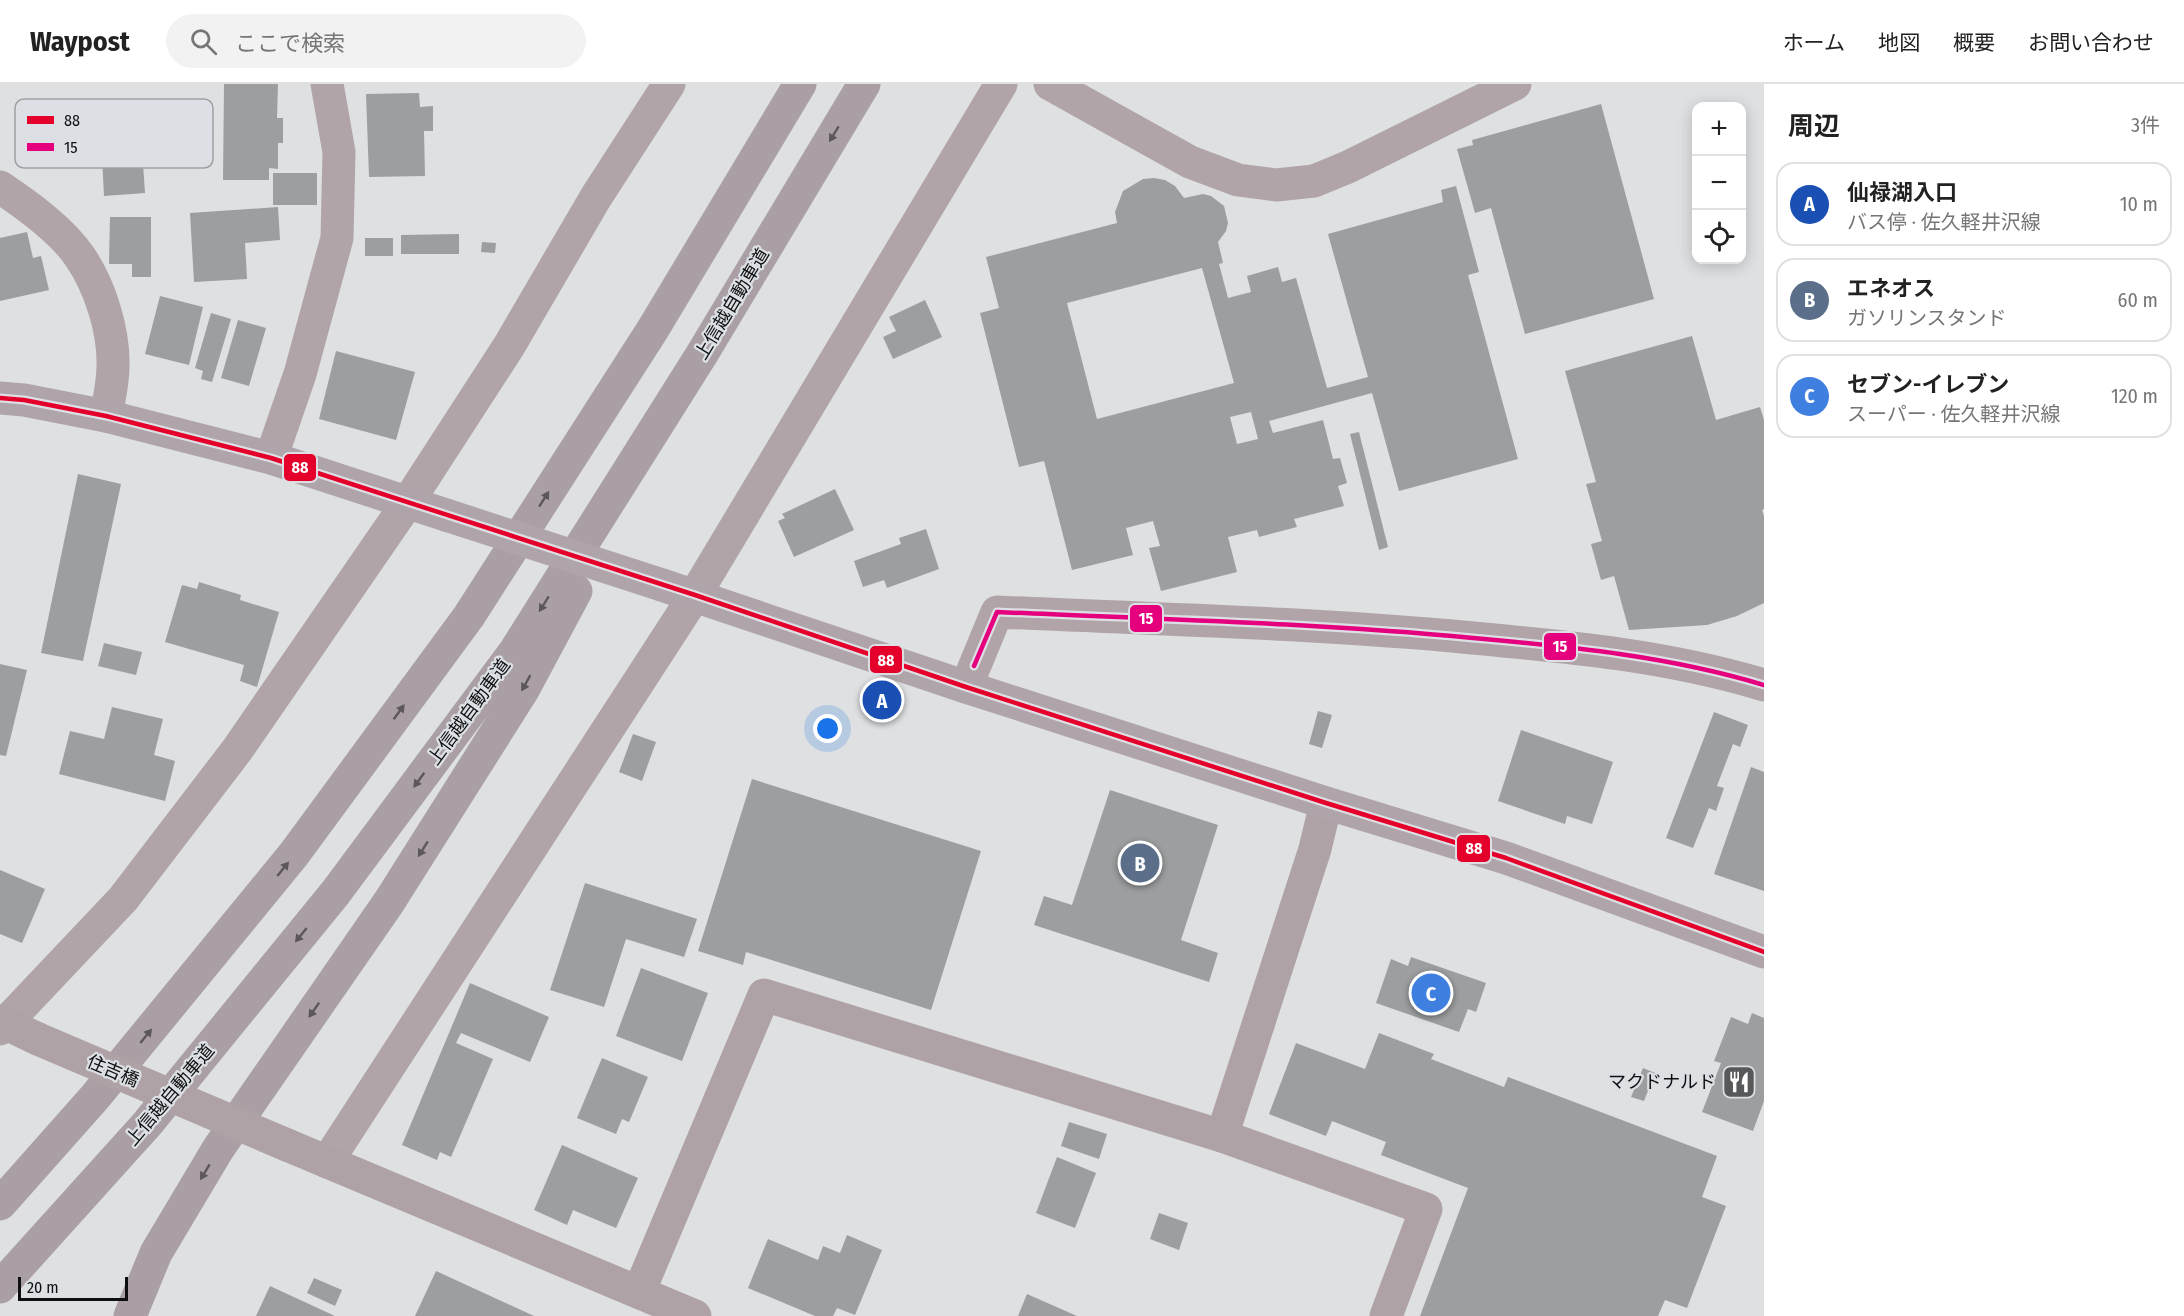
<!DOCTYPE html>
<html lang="ja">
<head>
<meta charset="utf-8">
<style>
  body { margin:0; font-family:"Fira Sans Condensed","Noto Sans JP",sans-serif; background:#f2f2f2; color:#222 }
  .controls { position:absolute; right:18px; top:18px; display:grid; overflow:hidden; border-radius:12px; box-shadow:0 3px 15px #0003 }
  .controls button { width:54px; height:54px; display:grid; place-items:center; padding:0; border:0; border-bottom:2px solid #e0e0e0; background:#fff; color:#222; font:30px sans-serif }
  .scale { position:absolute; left:18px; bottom:15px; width:110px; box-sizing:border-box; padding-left:6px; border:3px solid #0d0f10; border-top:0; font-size:16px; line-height:21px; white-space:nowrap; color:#0d0f10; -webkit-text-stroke:4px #dce0e4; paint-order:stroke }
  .you { position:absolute; left:828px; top:645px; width:21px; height:21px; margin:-15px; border:4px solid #fff; border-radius:50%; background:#1a73e8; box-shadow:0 0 0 9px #1a73e833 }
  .badge { display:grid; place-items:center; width:39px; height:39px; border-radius:50%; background:#56585a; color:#fff; font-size:20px; font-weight:700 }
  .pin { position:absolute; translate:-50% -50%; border:3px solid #fff; box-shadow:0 2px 6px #0006 }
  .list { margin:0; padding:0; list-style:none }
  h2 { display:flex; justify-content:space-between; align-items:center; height:78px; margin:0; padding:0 24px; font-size:26px }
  h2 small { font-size:20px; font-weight:400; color:#767676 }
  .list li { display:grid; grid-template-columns:39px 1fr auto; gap:18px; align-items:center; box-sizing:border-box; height:84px; margin:0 12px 12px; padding:0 12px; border:2px solid #e0e0e0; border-radius:18px }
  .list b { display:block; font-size:22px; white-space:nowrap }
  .list p { margin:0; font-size:20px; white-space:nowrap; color:#767676 }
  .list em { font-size:20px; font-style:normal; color:#767676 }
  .icon { flex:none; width:33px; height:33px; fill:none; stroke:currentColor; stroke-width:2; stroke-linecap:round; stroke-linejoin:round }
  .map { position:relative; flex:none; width:1764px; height:1232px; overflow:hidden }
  header { display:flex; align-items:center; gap:36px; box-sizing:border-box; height:84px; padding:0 30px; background:#fff; border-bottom:2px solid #e0e0e0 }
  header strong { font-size:28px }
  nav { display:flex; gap:33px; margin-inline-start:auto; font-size:21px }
  .search { width:420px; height:54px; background:#f2f2f2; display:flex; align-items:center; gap:15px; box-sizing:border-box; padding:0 21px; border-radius:33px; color:#767676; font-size:22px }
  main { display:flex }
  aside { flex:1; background:#fff }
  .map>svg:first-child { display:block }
  .building { fill:#9c9e9f; fill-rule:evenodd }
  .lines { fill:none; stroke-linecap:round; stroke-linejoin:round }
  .street { stroke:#b0a4a8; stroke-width:33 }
  .secondary { stroke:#afa2a6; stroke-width:33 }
  .primary { stroke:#b0a4ab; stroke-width:33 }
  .highway { stroke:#ab9fa6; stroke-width:33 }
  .secondary-bridge { stroke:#afa2a6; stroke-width:33 }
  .primary-bridge { stroke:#b0a4ab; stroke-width:33 }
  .bus-1-casing { stroke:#dce0e4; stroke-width:9 }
  .bus-2-casing { stroke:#dce0e4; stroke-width:9 }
  .bus-1 { stroke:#e4002b; stroke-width:4.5 }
  .bus-2 { stroke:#e5007d; stroke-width:4.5 }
  .oneway { fill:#5c575b }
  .labels { text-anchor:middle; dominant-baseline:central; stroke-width:4.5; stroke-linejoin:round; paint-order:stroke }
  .street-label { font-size:18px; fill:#0d0f10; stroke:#dce0e4 }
  .poi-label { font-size:18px; fill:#0d0f10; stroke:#dce0e4; text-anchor:end }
  .key { fill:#dce0e4; stroke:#9ea1a4; stroke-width:1.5 }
  .key-label { font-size:16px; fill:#0d0f10 }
  .line-badge { stroke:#dce0e4; stroke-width:2 }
  .badge-label { font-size:16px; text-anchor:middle; font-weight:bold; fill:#fff }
</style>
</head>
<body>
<header>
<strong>Waypost</strong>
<div class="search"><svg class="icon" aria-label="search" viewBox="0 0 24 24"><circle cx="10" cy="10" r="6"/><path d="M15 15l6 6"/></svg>ここで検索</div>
<nav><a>ホーム</a><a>地図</a><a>概要</a><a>お問い合わせ</a></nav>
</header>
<main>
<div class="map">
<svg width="1764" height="1232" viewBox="0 0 1764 1232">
  <rect width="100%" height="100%" fill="#dee0e2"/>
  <g class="building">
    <polygon points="224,0 278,0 277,34 283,34 283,59 278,59 278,85 269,84 269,96 223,96"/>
    <polygon points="419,9 420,23 433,22 433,47 424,47 425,92 369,93 366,10"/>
    <polygon points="1601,20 1654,215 1525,250 1491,124 1475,129 1457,65 1473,61 1472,56"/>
    <polygon points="141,50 145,109 104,112 101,53"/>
    <rect x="273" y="89" width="44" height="32"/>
    <path d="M1154 94 1165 96 1175 102 1184 114 1203 110 1211 112 1224 122 1228 139 1226 147 1218 158 1223 179 1219 180 1228 214 1251 208 1247 192 1278 183 1282 198 1296 194 1327 304 1368 293 1328 150 1443 118 1441 106 1456 102 1479 188 1468 191 1518 375 1399 407 1372 309 1269 337 1273 349 1323 336 1333 375 1340 374 1347 399 1338 402 1344 422 1294 435 1297 443 1259 453 1257 446 1228 453 1237 488 1161 507 1149 464 1160 462 1153 437 1126 444 1133 471 1072 486 1044 377 1019 383 980 229 999 224 986 173 1117 139 1115 128 1123 107 1143 95ZM1202 184 1234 299 1097 335 1067 219ZM1251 328 1258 355 1237 360 1230 333Z"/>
    <polygon points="278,123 280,156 245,159 247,195 194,198 190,129"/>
    <polygon points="110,133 151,133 151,193 132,193 132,180 109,180"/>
    <polygon points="27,148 33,174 41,172 49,206 0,217 0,154"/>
    <polygon points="459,150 459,170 401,170 401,151"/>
    <rect x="365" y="154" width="28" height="18"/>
    <polygon points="482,158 496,159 495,169 481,168"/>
    <polygon points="160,212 203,223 189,281 145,270"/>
    <polygon points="925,216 942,253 893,275 883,253 896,247 889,233"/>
    <polygon points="211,229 231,235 212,298 201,295 203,287 195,284"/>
    <polygon points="238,236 266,244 249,302 221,294"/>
    <polygon points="1692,252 1716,336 1760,323 1764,336 1764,425 1762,426 1764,432 1764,519 1737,532 1707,541 1629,546 1614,492 1601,496 1591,460 1602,457 1586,400 1596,398 1565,287"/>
    <polygon points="336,267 415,288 396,356 319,335"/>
    <polygon points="1359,348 1388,463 1379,466 1350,350"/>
    <polygon points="78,390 121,400 83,577 41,569"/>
    <polygon points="835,405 854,446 794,473 778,437 785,434 782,430"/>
    <polygon points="926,445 939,485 887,504 884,496 863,503 854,477 901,460 899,454"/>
    <polygon points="199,498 241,511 240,516 279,528 257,603 240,597 244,581 165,558 182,501 197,505"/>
    <polygon points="104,559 142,568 136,591 98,582"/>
    <polygon points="0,580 27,586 6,672 0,671"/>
    <polygon points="112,623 163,635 154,671 175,677 165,717 59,690 70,647 104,655"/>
    <polygon points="1318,627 1332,631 1322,664 1309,660"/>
    <polygon points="1714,628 1748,641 1740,663 1733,660 1717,702 1724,704 1716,727 1709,724 1693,764 1666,754"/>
    <polygon points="1521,646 1613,678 1592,740 1567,732 1565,740 1498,717"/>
    <polygon points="633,650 656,658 642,697 619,688"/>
    <polygon points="1751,683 1764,688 1764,807 1714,790"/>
    <polygon points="752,695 981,767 931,926 746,868 743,881 698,867"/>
    <polygon points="1110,706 1218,741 1181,856 1218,869 1209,898 1034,841 1044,812 1072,821"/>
    <polygon points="0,786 45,805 22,859 0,850"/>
    <polygon points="585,799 697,835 684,873 626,855 604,923 550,906"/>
    <polygon points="1411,873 1486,899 1476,928 1468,925 1459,948 1376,919 1391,875 1408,882"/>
    <polygon points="641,884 708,909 682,977 616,952"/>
    <polygon points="470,899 549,933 530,978 461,949 456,959 493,975 451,1073 440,1068 437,1076 402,1061"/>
    <polygon points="1752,929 1764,934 1764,1017 1753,1047 1702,1028 1721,979 1714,977 1731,933 1748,940"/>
    <polygon points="1379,949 1434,970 1431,975 1504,1003 1508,993 1717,1072 1702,1113 1726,1122 1687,1224 1665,1216 1658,1232 1420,1232 1468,1104 1381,1071 1386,1058 1332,1037 1326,1052 1269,1030 1296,959 1365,985"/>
    <polygon points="602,974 648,993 629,1038 622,1035 616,1050 577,1034"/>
    <polygon points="1643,984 1655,989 1644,1017 1631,1013"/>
    <polygon points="1069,1038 1107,1050 1099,1075 1061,1062"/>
    <polygon points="562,1061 638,1094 616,1144 573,1126 567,1141 534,1126"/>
    <polygon points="1057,1073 1096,1089 1075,1144 1036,1129"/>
    <polygon points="1159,1129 1188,1139 1179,1166 1150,1155"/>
    <polygon points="847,1151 882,1166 855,1231 837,1224 833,1232 815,1232 748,1204 768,1155 818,1176 823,1162 840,1169"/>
    <polygon points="436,1187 534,1232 415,1232"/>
    <polygon points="314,1194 342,1206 335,1222 307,1209"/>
    <polygon points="270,1202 335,1232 256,1232"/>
    <polygon points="1027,1210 1077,1232 1018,1232"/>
  </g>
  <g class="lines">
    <g class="street">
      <polyline points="1050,0 1190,78 1238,96 1276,101 1314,97 1348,83 1515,0"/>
      <path d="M0 103C27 121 62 146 80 173 100 202 114 247 113 282 113 298 109 316 106 332"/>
      <polyline points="271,374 300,290 337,154 339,68 327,0"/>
      <path d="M966 603 997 528C1156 535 1315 539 1473 554 1572 563 1668 572 1764 601"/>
      <polyline points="0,945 123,815 237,666 408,418 509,262 596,113 669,0"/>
      <polyline points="327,1078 695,511 1001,0"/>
    </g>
    <g class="secondary">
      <polyline points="0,937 38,955"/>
      <polyline points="1222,1052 1315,765 1326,719"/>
      <polyline points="287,1061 695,1232"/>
      <polyline points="639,1208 764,911 1222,1052 1426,1125 1386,1232"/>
    </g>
    <g class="primary">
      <polyline points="0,314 24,316 106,332 271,374 446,431"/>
      <polyline points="662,501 966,603 1326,719 1506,774 1764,868"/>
    </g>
    <g class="highway">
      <polyline points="0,1120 95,1013 294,770 469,532 653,245 800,0"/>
      <polyline points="0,1203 147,1040 336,808 515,567 702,270 864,0"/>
      <polyline points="130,1232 156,1169 218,1065 389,818 523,606 576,507"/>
    </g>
    <polyline class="secondary-bridge" points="38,955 287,1061"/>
    <polyline class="primary-bridge" points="446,431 662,501"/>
    <defs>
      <polyline id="bus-1" points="0,314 24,316 106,332 271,374 695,511 966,603 1326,719 1506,774 1764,868"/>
      <path id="bus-2" d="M974 582 997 528C1156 535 1315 539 1473 554 1572 563 1668 572 1764 601"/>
    </defs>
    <use href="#bus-1" class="bus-1-casing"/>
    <use href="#bus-2" class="bus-2-casing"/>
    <use href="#bus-1" class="bus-1"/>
    <use href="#bus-2" class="bus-2"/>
  </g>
  <defs><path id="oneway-solid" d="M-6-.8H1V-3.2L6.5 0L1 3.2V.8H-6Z" transform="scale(1.5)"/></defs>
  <g class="oneway">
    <use href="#oneway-solid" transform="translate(834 50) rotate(121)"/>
    <use href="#oneway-solid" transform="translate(544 415) rotate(-57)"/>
    <use href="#oneway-solid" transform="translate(544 520) rotate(122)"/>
    <use href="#oneway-solid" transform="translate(526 599) rotate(119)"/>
    <use href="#oneway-solid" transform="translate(399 628) rotate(-54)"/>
    <use href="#oneway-solid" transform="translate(419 696) rotate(126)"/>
    <use href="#oneway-solid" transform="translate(423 765) rotate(122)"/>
    <use href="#oneway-solid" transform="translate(283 785) rotate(-51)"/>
    <use href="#oneway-solid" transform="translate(301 851) rotate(129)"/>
    <use href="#oneway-solid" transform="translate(314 926) rotate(125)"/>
    <use href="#oneway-solid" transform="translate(146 952) rotate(-51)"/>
    <use href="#oneway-solid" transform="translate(205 1088) rotate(121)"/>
  </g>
  <defs>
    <symbol id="restaurant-square" viewBox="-11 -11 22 22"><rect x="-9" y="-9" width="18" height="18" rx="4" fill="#56585a" stroke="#dce0e4"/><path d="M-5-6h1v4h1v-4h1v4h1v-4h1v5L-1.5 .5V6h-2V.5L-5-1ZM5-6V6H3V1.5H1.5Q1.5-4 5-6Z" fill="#fff"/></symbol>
  </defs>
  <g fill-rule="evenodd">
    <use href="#restaurant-square" x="1720" y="979" width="38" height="38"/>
  </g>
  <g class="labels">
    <g class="street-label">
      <text transform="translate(732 220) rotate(-59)">上信越自動車道</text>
      <text transform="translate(469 628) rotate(-54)">上信越自動車道</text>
      <text transform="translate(113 987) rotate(23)">住吉橋</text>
      <text transform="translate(170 1011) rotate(-50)">上信越自動車道</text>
    </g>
    <g class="poi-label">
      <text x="1716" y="998">マクドナルド</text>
    </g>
  </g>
  <rect x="15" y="15" width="198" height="69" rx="9" class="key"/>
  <rect x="27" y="32" width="27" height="8" fill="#e4002b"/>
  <rect x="27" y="59" width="27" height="8" fill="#e5007d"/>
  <g class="key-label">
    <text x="64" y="42">88</text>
    <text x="64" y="69">15</text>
  </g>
  <g class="line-badge">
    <rect x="283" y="369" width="34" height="29" rx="6" fill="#e4002b"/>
    <rect x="1129" y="520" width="34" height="29" rx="6" fill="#e5007d"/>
    <rect x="1543" y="548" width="34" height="29" rx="6" fill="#e5007d"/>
    <rect x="869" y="561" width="34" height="29" rx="6" fill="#e4002b"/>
    <rect x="1456" y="750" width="35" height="29" rx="6" fill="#e4002b"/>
  </g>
  <g class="badge-label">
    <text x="300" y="389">88</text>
    <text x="1146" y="540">15</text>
    <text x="1560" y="568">15</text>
    <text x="886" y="582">88</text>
    <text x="1474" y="770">88</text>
  </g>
</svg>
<div class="controls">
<button>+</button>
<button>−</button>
<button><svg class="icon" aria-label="locate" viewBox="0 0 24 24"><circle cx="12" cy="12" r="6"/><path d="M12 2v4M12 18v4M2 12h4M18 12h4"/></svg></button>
</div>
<div class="scale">20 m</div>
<div class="you"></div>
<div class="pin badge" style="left:882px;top:616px;background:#1a4fb4">A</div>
<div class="pin badge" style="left:1140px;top:779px;background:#5c6f8a">B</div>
<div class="pin badge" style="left:1431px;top:909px;background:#3f7fe0">C</div>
</div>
<aside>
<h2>周辺<small>3件</small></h2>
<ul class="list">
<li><span class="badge" style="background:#1a4fb4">A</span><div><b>仙禄湖入口</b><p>バス停 · 佐久軽井沢線</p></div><em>10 m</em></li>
<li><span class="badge" style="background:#5c6f8a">B</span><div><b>エネオス</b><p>ガソリンスタンド</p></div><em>60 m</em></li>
<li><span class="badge" style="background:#3f7fe0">C</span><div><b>セブン-イレブン</b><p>スーパー · 佐久軽井沢線</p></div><em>120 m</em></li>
</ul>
</aside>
</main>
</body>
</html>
